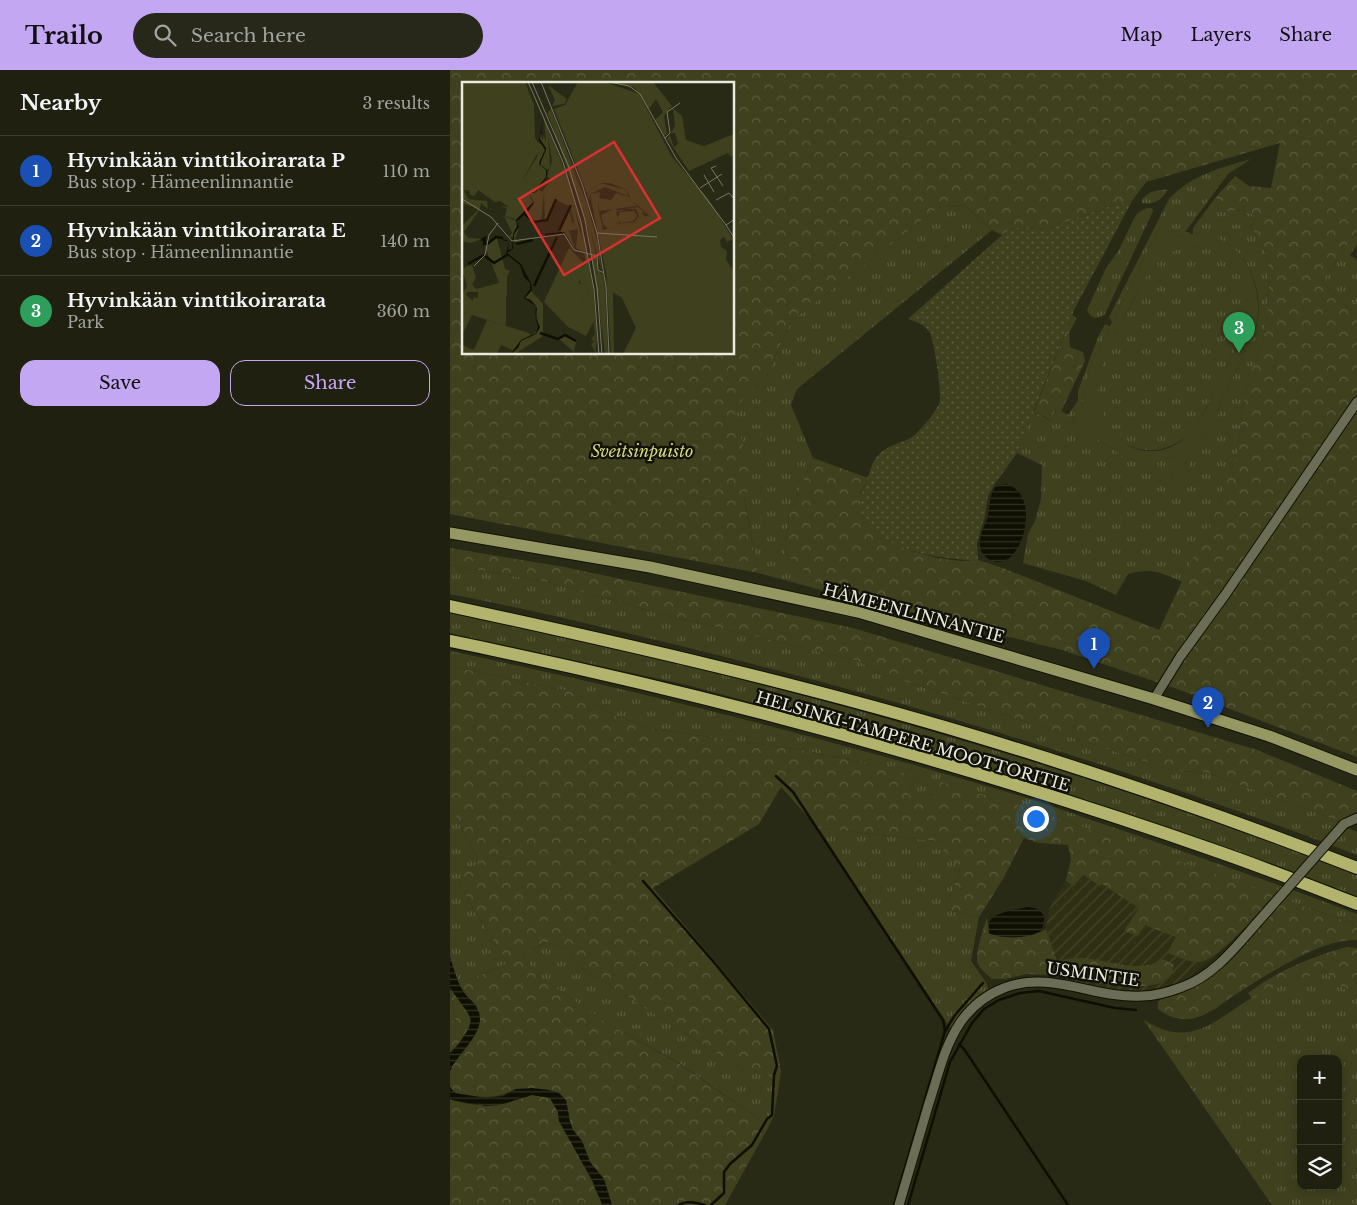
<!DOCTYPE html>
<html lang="en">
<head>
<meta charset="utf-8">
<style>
  body { margin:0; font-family:"Libre Baskerville",serif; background:#272819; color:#f1f3f6 }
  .controls { position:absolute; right:15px; bottom:15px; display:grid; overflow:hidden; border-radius:10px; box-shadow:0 2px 12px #0003 }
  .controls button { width:45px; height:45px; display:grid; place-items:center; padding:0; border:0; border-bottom:1px solid #3c3e30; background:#1f2010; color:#f1f3f6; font:25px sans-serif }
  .you { position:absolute; left:585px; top:748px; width:18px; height:18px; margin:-12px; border:4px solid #fff; border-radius:50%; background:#1a73e8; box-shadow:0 0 0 8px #1a73e833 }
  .badge { display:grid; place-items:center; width:32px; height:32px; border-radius:50%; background:#c4a7f2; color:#fff; font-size:16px; font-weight:700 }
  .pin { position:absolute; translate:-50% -41px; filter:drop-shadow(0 1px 2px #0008) }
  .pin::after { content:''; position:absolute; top:26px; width:18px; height:15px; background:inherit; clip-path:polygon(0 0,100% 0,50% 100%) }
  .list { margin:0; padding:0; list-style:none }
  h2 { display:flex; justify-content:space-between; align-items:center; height:65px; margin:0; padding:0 20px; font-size:21px }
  h2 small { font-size:16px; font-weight:400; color:#a1a39f }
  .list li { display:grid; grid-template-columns:32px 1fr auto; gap:15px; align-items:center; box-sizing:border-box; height:70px; padding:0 20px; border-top:1px solid #3c3e30 }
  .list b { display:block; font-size:19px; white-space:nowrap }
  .list p { margin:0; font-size:16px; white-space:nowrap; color:#a1a39f }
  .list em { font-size:16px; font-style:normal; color:#a1a39f }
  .actions { display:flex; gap:10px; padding:15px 20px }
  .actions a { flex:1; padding:11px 0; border:1px solid #c4a7f2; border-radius:15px; text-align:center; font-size:18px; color:#c4a7f2 }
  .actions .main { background:#c4a7f2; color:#111 }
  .icon { flex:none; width:28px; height:28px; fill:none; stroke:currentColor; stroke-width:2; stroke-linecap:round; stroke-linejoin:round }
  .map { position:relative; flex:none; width:907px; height:1135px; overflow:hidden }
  header { display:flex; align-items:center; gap:30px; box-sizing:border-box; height:70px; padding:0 25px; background:#c4a7f2; color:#111 }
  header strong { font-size:24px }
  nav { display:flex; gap:28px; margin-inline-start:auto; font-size:18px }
  .search { width:350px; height:45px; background:#272819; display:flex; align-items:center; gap:12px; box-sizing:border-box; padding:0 18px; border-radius:28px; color:#a1a39f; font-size:19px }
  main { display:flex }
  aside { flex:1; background:#1f2010 }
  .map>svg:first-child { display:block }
  .industrial { fill:url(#industrial-furrows) }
  .grass { fill:url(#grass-tufts); fill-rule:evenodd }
  .forest { fill:url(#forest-crowns); fill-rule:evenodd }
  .park { fill:url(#park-dots) }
  .pitch { fill:#3f401e; fill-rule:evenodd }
  .water { fill:url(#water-rules) }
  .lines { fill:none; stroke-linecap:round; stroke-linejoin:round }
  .stream { stroke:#0f0f01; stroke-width:2.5 }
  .minor-casing { stroke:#121201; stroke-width:11 }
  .major-casing { stroke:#121201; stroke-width:13 }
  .highway-casing { stroke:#121201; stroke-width:14 }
  .minor { stroke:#6c6d56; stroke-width:9 }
  .major { stroke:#969864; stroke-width:11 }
  .highway { stroke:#b2b46e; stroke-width:12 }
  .minor-bridge-casing { stroke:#121201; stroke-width:11; stroke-linecap:butt }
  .minor-bridge { stroke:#6c6d56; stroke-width:9 }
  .labels { text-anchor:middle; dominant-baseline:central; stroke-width:5; stroke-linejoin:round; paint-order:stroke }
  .park-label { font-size:16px; font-style:italic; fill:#d6d87f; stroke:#121209 }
  .street-label { font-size:16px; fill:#e9eadd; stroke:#121209 }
  .inset-river { fill:none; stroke:#0f0f01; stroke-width:2.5 }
  .inset-road { fill:none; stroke:#767765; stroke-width:1 }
  .view { fill:#d73231; fill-opacity:0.15; stroke:#d73231; stroke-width:2.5 }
  .inset-edge { fill:none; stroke:#e9eadd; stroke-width:2.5 }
</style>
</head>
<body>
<header>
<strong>Trailo</strong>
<div class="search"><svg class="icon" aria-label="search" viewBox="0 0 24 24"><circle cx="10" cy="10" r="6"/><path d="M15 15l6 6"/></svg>Search here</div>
<nav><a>Map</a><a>Layers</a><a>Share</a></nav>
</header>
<main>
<aside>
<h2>Nearby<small>3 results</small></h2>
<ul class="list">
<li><span class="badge" style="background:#1a4fb4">1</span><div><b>Hyvinkään vinttikoirarata P</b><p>Bus stop · Hämeenlinnantie</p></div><em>110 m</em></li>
<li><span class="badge" style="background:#1a4fb4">2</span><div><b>Hyvinkään vinttikoirarata E</b><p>Bus stop · Hämeenlinnantie</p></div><em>140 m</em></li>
<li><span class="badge" style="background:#2e9e5b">3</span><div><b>Hyvinkään vinttikoirarata</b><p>Park</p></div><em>360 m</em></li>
</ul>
<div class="actions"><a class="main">Save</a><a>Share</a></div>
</aside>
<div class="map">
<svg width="907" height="1135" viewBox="0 0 907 1135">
  <defs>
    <pattern id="industrial-furrows" width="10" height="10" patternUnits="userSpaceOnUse" patternTransform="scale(1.25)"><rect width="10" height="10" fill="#2f3013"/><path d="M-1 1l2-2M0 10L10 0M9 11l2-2" fill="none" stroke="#43442a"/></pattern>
    <pattern id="grass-tufts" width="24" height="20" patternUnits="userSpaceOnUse" patternTransform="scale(1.25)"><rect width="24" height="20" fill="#3f401e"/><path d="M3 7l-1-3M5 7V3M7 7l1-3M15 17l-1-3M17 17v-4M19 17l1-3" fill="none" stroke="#5b5c3e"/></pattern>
    <pattern id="forest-crowns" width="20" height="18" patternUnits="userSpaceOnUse" patternTransform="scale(1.25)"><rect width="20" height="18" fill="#3f401e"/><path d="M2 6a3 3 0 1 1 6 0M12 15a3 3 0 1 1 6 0" fill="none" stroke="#5b5c3e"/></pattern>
    <pattern id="park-dots" width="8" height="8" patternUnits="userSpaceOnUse" patternTransform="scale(1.25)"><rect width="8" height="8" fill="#3f401e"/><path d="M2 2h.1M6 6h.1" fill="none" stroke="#5b5c3e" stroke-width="1.8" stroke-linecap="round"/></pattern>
    <pattern id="water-rules" width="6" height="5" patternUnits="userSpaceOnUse" patternTransform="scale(1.25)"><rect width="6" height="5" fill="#0f0f01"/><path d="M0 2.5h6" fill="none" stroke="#323226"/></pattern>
  </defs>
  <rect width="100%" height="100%" fill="#292a15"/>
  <polygon class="industrial" points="621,789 770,881 734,911 710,918 687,922 656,920 623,912 573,895 596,859 599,839 616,811"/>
  <g class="grass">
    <path d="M801 89 778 104 733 165 713 173 710 156 662 252 659 247 719 129C741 105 770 98 801 89Z"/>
    <path d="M718 119C712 130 705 135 692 133V129L701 122Z"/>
    <path d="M766 127 769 142 792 140 806 146 801 157 817 184 819 201 818 246 809 285 800 304 793 335 787 383 770 431 733 512C711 503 701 497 678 504L666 525 636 511 573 493 578 464 585 451 591 429 592 395 567 383 583 342 600 350 607 339 618 345 624 336 627 340 622 350C661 377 683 406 733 383L720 409 729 413 754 366C764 361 770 346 768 337L804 264C817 228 802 179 762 167 756 165 750 163 743 164V158Z"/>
    <polygon points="514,135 542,160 347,319 341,335 363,388 339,445 335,483 375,521 308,503 294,427 283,339 316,307 342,250 491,136"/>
    <path d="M697 138H702L703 141 655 244C647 250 641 249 637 240L656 198 669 180 684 148 689 142Z"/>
    <polygon points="907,161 907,175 900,185 907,190 907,243 890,232 872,211"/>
    <path d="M737 176C756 175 772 180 784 196 813 234 788 273 771 309 762 326 754 344 744 360 704 400 650 377 648 322 647 293 666 265 678 241 687 224 693 205 707 192 715 183 726 179 737 176Z"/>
    <polygon points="655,254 660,256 641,294 632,335 628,330 628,321 648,267"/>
    <path d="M0 495 97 512 215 545 408 591 430 603 723 701 755 702 890 751 885 756 892 762 898 758 907 762V785C706 708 500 644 291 591 195 567 98 543 0 524Z"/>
    <path d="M0 542C137 569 272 603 406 640 575 687 743 741 907 805V827L720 758 622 725 489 683 237 615 0 563Z"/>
    <path d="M0 581C195 622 389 671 580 729 611 739 643 751 674 761 752 788 830 815 907 844V855L585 740 410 692 352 680 203 659 166 646 122 622 0 596Z"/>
    <polygon points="464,710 497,720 472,735 458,724"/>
    <polygon points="0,735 26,786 28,796 15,798 9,811 24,840 58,893 9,914 0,887"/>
    <polygon points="368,758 494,772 511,795 496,839 529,847 521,891 537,914 538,919 515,940 501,959"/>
    <polygon points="96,872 118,879 129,896 298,1003 316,1003 329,1015 324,1045 319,1056 229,993 157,953 87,905 73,885"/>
    <path d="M875 901 893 918 900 920 907 913V1135H822L693 949C747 986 774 938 820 918 838 911 857 907 875 901ZM851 989H888V1116H851Z"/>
    <polygon points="0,917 0,918 6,954 0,950"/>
  </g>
  <g class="forest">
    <path d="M0 0H907V161L872 211 890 232 907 243V687L730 620 612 580 375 521 335 483 339 445 363 388 418 408 411 423 438 471 460 480 487 488 511 491 528 490 550 497 709 560 770 431 787 383 793 335 800 303 809 285 818 246 819 201 817 184 801 157 806 146 792 140 769 142 766 127 785 106 799 116 821 118 830 73 696 112 682 131 666 134 596 159 573 157 563 158 552 165 542 160 514 135 491 136 342 250 316 307 284 339 302 412 294 428 308 503 0 444ZM14 14H284V284H14Z"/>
    <polygon points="622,245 627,248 619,263 620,277 633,282 635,291 611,342 606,339 601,350 584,342"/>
    <polygon points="0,478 114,497 403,558 807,680 907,721 907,742 890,751 755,702 723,701 430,603 408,591 215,545 97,512 0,495"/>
    <path d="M0 596 122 622 166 646 203 659 352 680 410 692 494 713 585 740 824 825C810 841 770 889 750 892 740 893 726 886 717 883L726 867 695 855 688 866 674 861 689 838 652 814 650 816 632 804 624 816 616 811 621 789 618 775 589 773 574 768 553 809 529 847 496 839 511 795 493 788 494 772 368 758 331 717 309 754 203 818 323 960 331 1001 329 1015 316 1003H298L129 896 118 879 96 872 73 885 87 905 157 953 228 993 319 1056 275 1135H162L154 1109 140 1093 132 1071 123 1060 120 1052 116 1030 66 1019C43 1031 29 1027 5 1023L0 1017V1001L3 993 22 969 27 936 15 924 9 914 58 893 24 840 9 811 14 798 28 796 26 786 0 735ZM464 710 496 720 472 735 470 727 458 724Z"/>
    <path d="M834 829 907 855V870C870 868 814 907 783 926 770 935 756 947 740 949 728 950 716 946 708 939V932L711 929 755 910 782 887Z"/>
    <path d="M537 847 539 863H589L596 859 607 891C614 890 621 888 627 888 656 887 686 906 713 889L724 895 721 905 708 914 678 918 599 905 577 904 555 909H542C537 904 531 900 528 894 524 884 534 858 537 847Z"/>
    <path d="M897 877 907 878V913L900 920 893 918 875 901 820 919 802 929 798 923C829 900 861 887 897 877Z"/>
    <path d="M0 918C6 925 19 940 20 949 22 960 7 976 0 983V950L6 953Z"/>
    <path d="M82 1025 100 1028 108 1042 109 1051 143 1112C145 1121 150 1126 152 1135H0V1029C29 1040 54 1035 82 1025Z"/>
  </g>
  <path class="park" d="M682 131 624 240 567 383 544 415 538 426 535 446 527 473 528 490C495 491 411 478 410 434 410 425 414 417 417 409 420 402 422 393 426 388 435 375 451 374 462 367 470 361 485 343 489 334 493 327 484 271 480 263 475 255 468 252 458 249L552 165 563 158 573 157 596 159 666 134Z"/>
  <path class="pitch" d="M710 156 719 160 714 172 733 165 734 162H739L741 164C793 159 819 221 804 264L768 337C770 349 766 360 754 366L729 414 720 409 732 384C718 389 702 395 687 391 668 387 639 362 622 350L627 340 624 336 628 330 632 334 641 294ZM737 176C783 174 804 215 795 256 790 274 779 291 771 308 756 338 743 379 703 381 694 381 686 380 678 375 668 369 661 360 656 350 637 314 659 279 675 247 690 217 701 185 737 176Z"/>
  <g class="water">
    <path d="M557 414C570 419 576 431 576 444 576 460 571 479 558 489 547 497 530 488 530 475 529 465 535 456 538 446 540 435 539 427 545 417Z"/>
    <path d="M578 837C586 838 590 839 594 846 594 851 594 858 590 861 582 869 548 869 539 863V852C546 841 565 840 578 837Z"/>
    <path d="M0 887C3 897 6 907 10 916 18 932 36 937 28 959 21 975 7 986 0 1001V983L8 975 19 958 21 950 18 943 0 918Z"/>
    <path d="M0 1017 5 1023 36 1028 53 1026 66 1019 82 1018 99 1020 109 1023 116 1030 120 1052 123 1060 132 1071 140 1092 154 1109 162 1135H152C150 1126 145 1121 143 1112L109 1051 108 1042 100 1028 82 1025 50 1035 36 1036 2 1030 0 1029Z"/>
  </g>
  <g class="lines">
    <g class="stream">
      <polyline points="326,706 343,722 485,938 493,950 495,961"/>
      <polyline points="193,811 262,890 319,959 327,996 324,1005 322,1045 317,1049 302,1075 280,1094 274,1102 274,1123 261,1135"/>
      <polyline points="509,974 514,979 618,1135"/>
      <path d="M229 1135C236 1130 247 1133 255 1135"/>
      <polyline points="444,1135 495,961 505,945 533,913"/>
      <polyline points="458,1135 500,992 522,953 534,939 549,930 570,923 589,921 665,938 686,940"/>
    </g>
    <defs>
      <g id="minor">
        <polyline points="704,629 730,587 775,525 907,332"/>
        <polyline points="894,754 907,748"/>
        <path d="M449 1135C459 1101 469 1067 479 1033 488 1006 494 977 510 953 521 937 536 925 554 918 600 900 645 929 692 926 705 926 719 922 732 917 763 906 785 878 806 854"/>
      </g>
      <polyline id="major" points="0,463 200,497 408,542 704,629 819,666 907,700"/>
      <g id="highway">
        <path d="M0 536C176 574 352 614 525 666 654 705 782 749 907 798"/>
        <path d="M0 571C260 624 518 694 769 782 815 798 861 816 907 834"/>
      </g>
    </defs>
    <use href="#minor" class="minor-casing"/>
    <use href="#major" class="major-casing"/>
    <use href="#highway" class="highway-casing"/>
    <use href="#minor" class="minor"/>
    <use href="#major" class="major"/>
    <use href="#highway" class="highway"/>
    <defs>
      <polyline id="minor-bridge" points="806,854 894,754"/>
    </defs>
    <use href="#minor-bridge" class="minor-bridge-casing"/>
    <use href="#minor-bridge" class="minor-bridge"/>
  </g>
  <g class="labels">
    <g class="park-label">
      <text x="192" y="381">Sveitsinpuisto</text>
    </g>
    <g class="street-label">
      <text transform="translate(464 543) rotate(15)">HÄMEENLINNANTIE</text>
      <text transform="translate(463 671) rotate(16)">HELSINKI-TAMPERE MOOTTORITIE</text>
      <text transform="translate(643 904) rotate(8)">USMINTIE</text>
    </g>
  </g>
  <g transform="translate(12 12)">
    <rect width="272" height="272" fill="#292a15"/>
    <path d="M86 3 105 17 102 22 90 24 93 18ZM86 31 111 86 123 124 134 172 143 272 126 147ZM82 36 104 91 120 146 131 204 136 272 119 146 86 48 88 86 85 88 79 84V78L77 83 84 88V95L72 109 71 103 61 98 75 75 76 60 81 64 78 57 79 52 80 58 82 54 84 60ZM138 101 165 108 166 114 143 105 128 112 127 118 125 111ZM176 125 185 132 180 130V135L172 141 146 147 141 142 139 133 153 126 156 129 158 128H164L154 130 157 141 154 142 172 140 177 134 174 127H164ZM107 129 111 143 102 151 97 150ZM172 129 175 134 171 139 159 141 155 137 158 130ZM62 132 55 138 57 145 53 157 57 159 72 157 58 160H52L51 155H47L50 151 42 134 54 139 61 131 63 132 64 135ZM107 166 125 184 127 199 118 198 116 201 123 202 129 214H122L121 220 132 239 124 254 106 245 82 220ZM69 209 81 222V254L53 272 50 270 59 259 77 248 74 224 63 216ZM44 214V244L10 233 0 253V229L9 233 7 227 12 215 27 219ZM102 254 114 260 112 270 97 257Z" fill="#3f401e"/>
    <path d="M0 0H63L72 23 73 55 78 66 61 98 71 103 73 108 75 106 73 110 67 109V111H73L76 107 80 110 90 97 85 95 90 79 85 47 106 102 124 171 114 166 116 147 107 149 113 166 103 151 112 140 108 124 94 118 83 139 82 111 79 140H70L62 131 54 138 43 134 45 127 40 124 47 125 38 119 33 120 16 108 12 114 8 113 7 108H2L6 117 25 119 26 127 19 121 18 127 2 150 6 156 21 157 8 161 0 159V144L17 127 0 121ZM116 0H143L177 12 210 75 247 118 271 157 265 160 262 155 258 158 259 165 265 169 264 178 272 189V272H161L174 246 160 216 151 210 152 272H149L144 191 128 112 138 110 136 125 141 148 172 141 180 135V131L183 135 187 133 169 118 165 108 148 101H138L125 111 92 27 103 23ZM150 0H191L210 24 202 34 205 52 202 54 193 38 201 30 194 17 187 27 173 6ZM211 26 220 34 224 58 242 64 272 52V73L269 75 266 71 227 89 205 56 208 54 212 65 216 62 213 51H209L213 44ZM89 27 125 122 136 162 140 190 114 94 85 31ZM35 156 43 187 48 189 45 194V214L31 222 16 216V210H6L4 213 10 218 9 233 0 229V212L5 204 0 188 5 184 10 183 14 196 10 202 14 207 37 201 23 165ZM135 187 141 193 143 208 146 272H143ZM119 195 127 199 130 210 129 215 133 239 134 272 129 262 133 259 129 258 133 252 132 239H126L120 222 122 214H129L123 202 118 201ZM25 238 67 251 68 253 50 268 39 263 35 272H0V263L12 268Z" fill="#3f401e"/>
    <path d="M0 55 15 60 9 80 3 76 5 86 0 89ZM154 111 167 115 175 124 137 129 136 116 149 118Z" fill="#3f401e"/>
    <path d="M81 35 79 51 84 50 78 52V57L84 66V68L78 82 85 88V95L74 110 67 111 72 121 65 131 55 139 57 145 52 152 51 167 45 171 59 182 69 201 70 208 63 216 69 218 74 224 75 227 73 234 78 245 74 252 59 259 56 266 49 272 59 258 74 251 76 244 73 234 74 224 62 216 68 207V201L62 195 58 183 44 172 47 159H43L38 156 47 159 46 168 50 167 51 152 55 144 54 138 71 120 66 110H73L84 95V88L77 81 83 68 77 58Z" fill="#0f0f01"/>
    <path class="inset-river" d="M63 132 72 140 85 138 94 117M97 149 109 123M83 153 102 151M19 158 23 156 22 162H25L34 155 41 156M54 162 71 158M23 174 32 181 45 173M6 182 22 173M72 204 95 155M78 251 96 257 103 253 114 259"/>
    <path class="inset-road" d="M66 0 101 80 119 140 132 207 137 273M70 0 106 83 123 138 135 205 140 273M79 0 120 102 135 151 144 205 147 273M147 0 167 4 178 12 214 76 264 143M203 56 208 51 205 30 218 21M254 84 249 86 261 104M242 93 252 110M238 106 260 92M0 117 29 135 50 159 102 152 112 168 135 174 136 188 142 191M254 118 267 111 273 118M273 137 264 143 273 157M135 151 195 155M12 184 23 173 27 153 36 141"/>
    <path class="view" d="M152 60 198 136 102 193 57 117Z"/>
    <rect width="272" height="272" class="inset-edge"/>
  </g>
</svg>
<div class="controls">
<button>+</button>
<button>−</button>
<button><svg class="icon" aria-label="layers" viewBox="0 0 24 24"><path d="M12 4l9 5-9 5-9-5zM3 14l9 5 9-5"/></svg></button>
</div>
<div class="you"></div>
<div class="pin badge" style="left:644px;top:599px;background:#1a4fb4">1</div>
<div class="pin badge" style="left:758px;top:658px;background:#1a4fb4">2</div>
<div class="pin badge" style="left:789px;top:283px;background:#2e9e5b">3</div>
</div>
</main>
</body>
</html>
